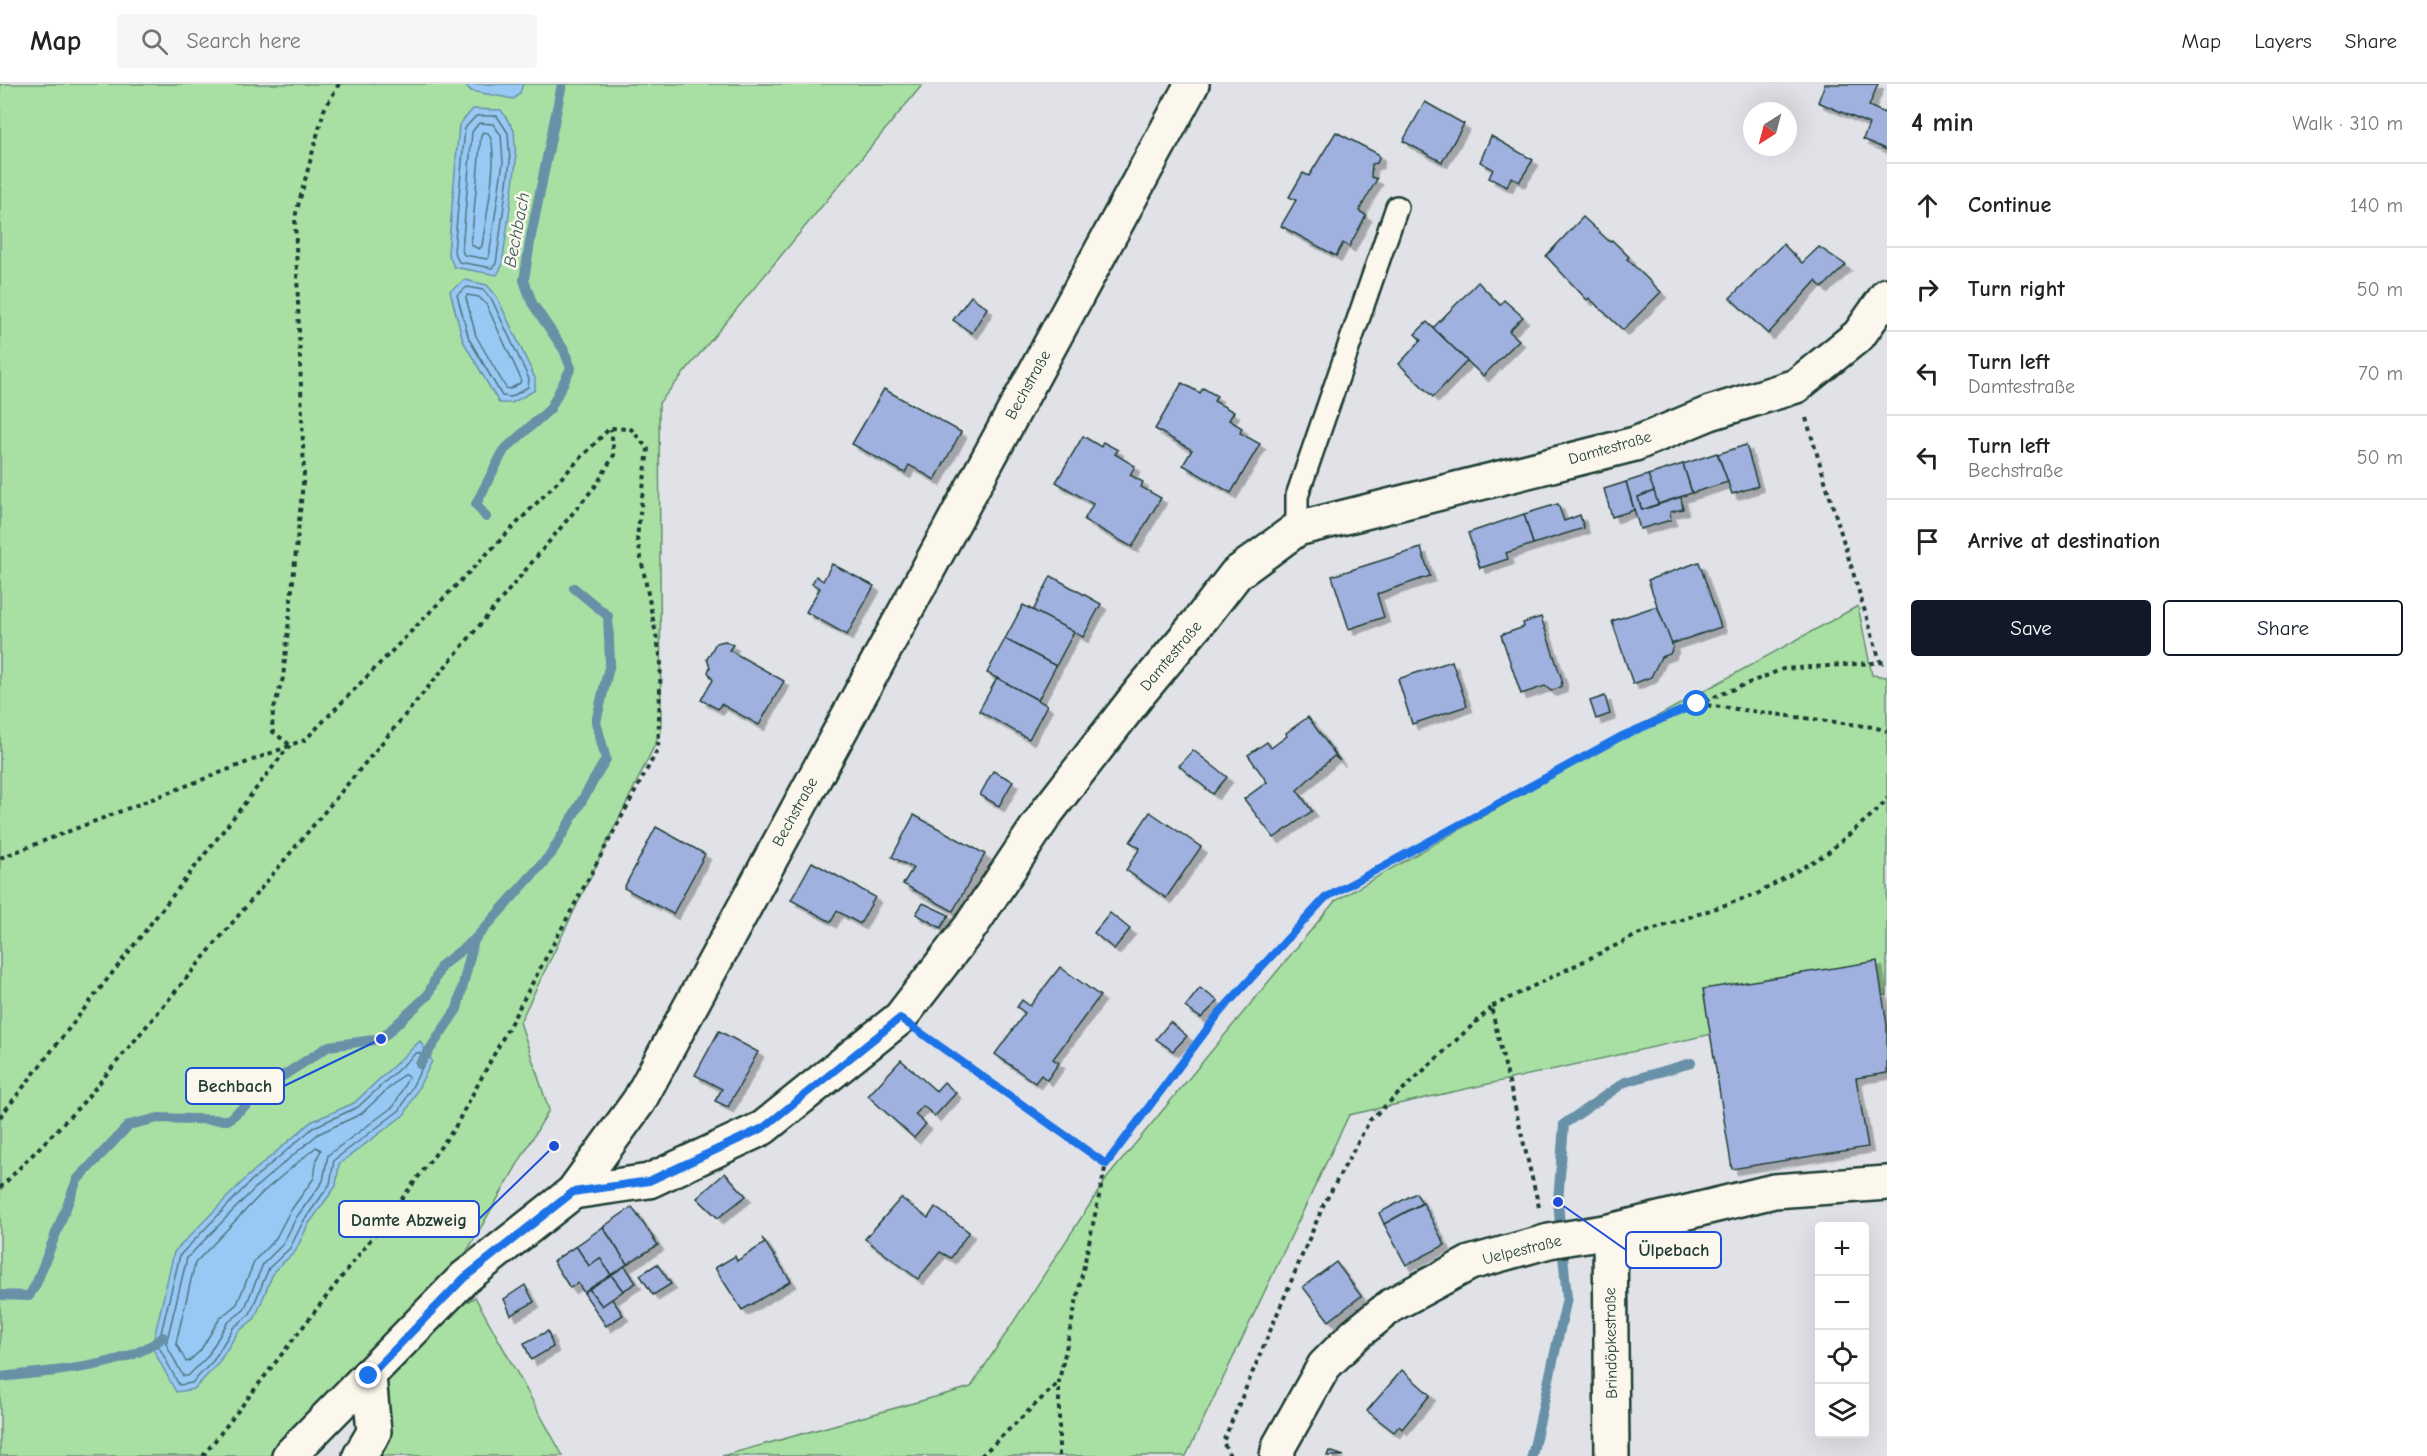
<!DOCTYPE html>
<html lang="en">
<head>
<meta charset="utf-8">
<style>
  body { margin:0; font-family:"Comic Neue",sans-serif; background:#f6f6f6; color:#222 }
  .controls { position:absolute; right:18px; bottom:18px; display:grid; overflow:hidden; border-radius:6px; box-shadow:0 6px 24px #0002 }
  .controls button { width:54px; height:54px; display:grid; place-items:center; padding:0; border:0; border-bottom:2px solid #e0e0e0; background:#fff; color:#222; font:30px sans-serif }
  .compass { position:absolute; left:1743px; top:18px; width:54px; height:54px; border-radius:50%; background:#fff; box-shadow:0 6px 24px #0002; rotate:216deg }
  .stop { position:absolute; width:18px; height:18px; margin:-14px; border:4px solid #1a73e8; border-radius:50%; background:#fff }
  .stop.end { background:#1a73e8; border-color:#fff; box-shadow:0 2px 6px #0008 }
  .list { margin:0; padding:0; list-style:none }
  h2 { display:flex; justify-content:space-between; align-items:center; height:78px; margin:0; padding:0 24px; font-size:26px }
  h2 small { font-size:20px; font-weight:400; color:#767676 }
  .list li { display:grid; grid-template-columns:39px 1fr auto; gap:18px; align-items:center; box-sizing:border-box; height:84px; padding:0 24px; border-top:2px solid #e0e0e0 }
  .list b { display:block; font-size:22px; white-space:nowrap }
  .list p { margin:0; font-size:20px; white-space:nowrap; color:#767676 }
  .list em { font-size:20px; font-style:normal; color:#767676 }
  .actions { display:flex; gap:12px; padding:18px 24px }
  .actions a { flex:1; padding:14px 0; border:2px solid #111827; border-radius:6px; text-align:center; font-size:21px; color:#111827 }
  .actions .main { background:#111827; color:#fff }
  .icon { flex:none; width:33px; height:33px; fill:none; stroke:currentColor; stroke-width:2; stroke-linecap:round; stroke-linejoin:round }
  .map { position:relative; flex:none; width:1887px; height:1372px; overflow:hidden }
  header { display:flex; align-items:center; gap:36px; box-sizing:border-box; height:84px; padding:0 30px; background:#fff; border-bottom:2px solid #e0e0e0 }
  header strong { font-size:28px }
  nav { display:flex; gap:33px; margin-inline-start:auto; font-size:21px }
  .search { width:420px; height:54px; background:#f6f6f6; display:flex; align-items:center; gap:15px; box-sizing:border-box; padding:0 21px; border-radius:6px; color:#767676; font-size:22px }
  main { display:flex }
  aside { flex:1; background:#fff }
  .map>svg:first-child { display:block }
  .green { fill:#a8e0a4; stroke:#648e6c; stroke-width:1.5 }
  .water { fill:#98c9f4; stroke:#6891a7; stroke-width:1.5 }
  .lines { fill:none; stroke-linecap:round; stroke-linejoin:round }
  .shore { stroke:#4f7581; stroke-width:1.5 }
  .stream { stroke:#6891a7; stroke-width:10 }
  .building { fill:#a0b1e0; stroke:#1f3d34; stroke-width:1.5; filter:url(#shadow) }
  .service-casing { stroke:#1f3d34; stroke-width:26 }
  .minor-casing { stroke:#1f3d34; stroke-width:38 }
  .secondary-casing { stroke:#1f3d34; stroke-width:38 }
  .path { stroke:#1f3d34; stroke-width:4; stroke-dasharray:4.5 4.5; stroke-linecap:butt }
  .service { stroke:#fbf7ec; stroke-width:21 }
  .minor { stroke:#fbf7ec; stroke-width:33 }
  .secondary { stroke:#fbf7ec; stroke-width:33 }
  .route { stroke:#1a73e8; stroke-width:8 }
  .labels { text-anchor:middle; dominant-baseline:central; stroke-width:5; stroke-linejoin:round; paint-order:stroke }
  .street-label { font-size:16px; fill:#1f3d34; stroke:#fbf7ec }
  .water-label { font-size:18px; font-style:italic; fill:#37595a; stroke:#fbf7ec }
  .leader { fill:none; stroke:#1d4ed8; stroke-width:2 }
  .callout-dot { fill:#1d4ed8; stroke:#fbf7ec; stroke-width:2 }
  .callout { fill:#fbf7ec; stroke:#1d4ed8; stroke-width:2 }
  .callout-label { font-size:18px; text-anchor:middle; font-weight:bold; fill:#1f3d34 }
</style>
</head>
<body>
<header>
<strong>Map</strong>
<div class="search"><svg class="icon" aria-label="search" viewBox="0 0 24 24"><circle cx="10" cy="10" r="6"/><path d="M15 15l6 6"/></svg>Search here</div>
<nav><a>Map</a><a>Layers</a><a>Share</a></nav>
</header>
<main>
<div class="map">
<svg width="1887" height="1372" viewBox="0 0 1887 1372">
  <defs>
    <filter id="shadow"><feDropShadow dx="5.5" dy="5.5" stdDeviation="0" flood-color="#0004"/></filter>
  </defs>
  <rect width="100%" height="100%" fill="#e0e2e8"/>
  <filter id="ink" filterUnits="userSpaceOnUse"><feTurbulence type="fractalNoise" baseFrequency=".0167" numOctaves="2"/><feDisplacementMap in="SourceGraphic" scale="12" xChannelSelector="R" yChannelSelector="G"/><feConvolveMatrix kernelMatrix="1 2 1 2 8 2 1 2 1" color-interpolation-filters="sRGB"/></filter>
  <g filter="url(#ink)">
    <g class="green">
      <polygon points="0,0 923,0 659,319 661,648 520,938 549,1026 466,1169 397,1260 475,1213 563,1372 360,1372 369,1293 283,1372 0,1372"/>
      <polygon points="1858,522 1872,591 1887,593 1887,911 1349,1031 1186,1372 722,1372 971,1303 1107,1094 1335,817 1622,652"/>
    </g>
    <g class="water">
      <polygon points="465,0 523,0 520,9 514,15 471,7"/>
      <polygon points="473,25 501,26 514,46 516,78 502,182 497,191 454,183 448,169 459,41"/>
      <polygon points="465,196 487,201 497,213 535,294 535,306 512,319 499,319 463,257 450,207"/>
      <polygon points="420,957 432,977 405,1030 339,1080 336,1102 308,1141 295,1168 274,1187 255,1234 238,1248 217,1281 194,1305 176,1308 152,1263 174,1168 248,1092 311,1038 354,1019"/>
    </g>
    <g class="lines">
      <g class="shore">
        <polygon points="476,32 497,32 508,49 510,78 496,180 492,184 459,178 454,168 465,44"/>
        <polygon points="479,39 493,40 501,51 503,78 489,173 487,175 464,171 462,166 472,48"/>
        <path d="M483 48 488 49C501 65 485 139 482 162L479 165 471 161 481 51Z"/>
        <polygon points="467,203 483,206 492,216 529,295 528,303 511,313 502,312 469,255 457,211"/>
        <polygon points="467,211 479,213 486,220 521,295 520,299 510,305 506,304 476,252 466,214"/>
        <polygon points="416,969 420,969 425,978 400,1026 334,1076 330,1100 303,1138 290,1164 269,1184 250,1230 233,1244 213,1277 192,1299 179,1301 158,1261 180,1171 252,1096 314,1043 358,1023"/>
        <polygon points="403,991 407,991 408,994 394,1022 328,1071 323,1097 296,1134 283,1160 263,1180 244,1226 227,1239 207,1273 188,1292 183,1292 166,1260 187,1174 257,1102 318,1050 361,1030"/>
        <polygon points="316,1063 321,1066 317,1074 314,1094 289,1129 276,1154 255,1176 237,1220 220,1234 200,1267 189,1277 186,1278 176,1259 195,1179 263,1108"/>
      </g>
      <g class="stream">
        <polyline points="486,433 476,420 504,366 550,325 571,284 564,266 532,219 524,196 531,152 562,0"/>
        <polyline points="420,980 457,925 474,856"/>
        <polyline points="0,1211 29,1212 36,1200 77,1096 129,1041 158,1034 228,1036 278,995 329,962 381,955 428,911 441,882 474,856 551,770 606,675 596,638 610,579 608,532 574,504"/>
        <path d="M0 1293C46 1287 127 1285 163 1253"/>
        <polyline points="1532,1372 1567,1214 1558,1118 1564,1040 1625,998 1691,979"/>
      </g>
    </g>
    <g class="building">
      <polygon points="1825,0 1878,0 1869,22 1887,30 1887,66 1863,55 1869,40 1818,18"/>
      <polygon points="1425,18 1464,40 1442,78 1403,57"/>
      <polygon points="1336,48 1378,70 1379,74 1377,79 1372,80 1371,93 1377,95 1359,127 1366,131 1349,163 1343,159 1336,172 1281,142 1296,116 1289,113 1303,89 1309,92"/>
      <polygon points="1491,52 1533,76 1519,98 1511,93 1507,103 1489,94 1493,85 1480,78"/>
      <polygon points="1583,133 1610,158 1612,156 1629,173 1627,175 1661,208 1623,246 1589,214 1587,216 1546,172"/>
      <polygon points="1783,160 1802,179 1819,163 1846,181 1822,204 1816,197 1768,250 1730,214"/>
      <polygon points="1478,198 1500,221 1504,216 1523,233 1509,247 1519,256 1483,292 1433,244"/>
      <polygon points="971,212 987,224 972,249 953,236"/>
      <polygon points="1427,238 1467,277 1433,313 1399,280 1421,256 1415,250"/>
      <polygon points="1182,299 1200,309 1203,304 1217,312 1214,317 1234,328 1229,336 1242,344 1240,349 1260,360 1231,409 1183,381 1192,366 1155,345"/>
      <polygon points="884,305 961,348 935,396 909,381 905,389 852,360"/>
      <polygon points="1083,352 1101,363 1103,358 1118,366 1115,370 1135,382 1130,391 1143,398 1141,403 1161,414 1132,463 1084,436 1093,420 1056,398"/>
      <polygon points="1746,361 1758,402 1732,410 1718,370"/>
      <polygon points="1717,369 1728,398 1692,409 1683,380"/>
      <polygon points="1683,380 1692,409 1658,420 1648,391"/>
      <polygon points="1648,391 1654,407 1638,413 1642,426 1681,413 1683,425 1670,428 1671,436 1640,445 1626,398"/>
      <polygon points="1626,398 1634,426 1612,433 1604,405"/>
      <polygon points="1654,407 1658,420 1642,426 1638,413"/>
      <polygon points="1558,420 1564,437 1580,431 1584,444 1533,460 1524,430"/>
      <polygon points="1524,430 1533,460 1506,469 1508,475 1480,484 1468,449"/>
      <polygon points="1421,464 1430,492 1377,510 1384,533 1349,545 1332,492"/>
      <polygon points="1699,478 1721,543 1671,560 1648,496"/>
      <polygon points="832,480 874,502 847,551 806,528 820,504 812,500 816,492 823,497"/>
      <polygon points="1051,492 1101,520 1083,553 1033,527"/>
      <polygon points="1023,521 1074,548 1056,582 1005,555"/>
      <polygon points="1657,522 1673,563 1670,570 1661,573 1651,593 1633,600 1612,537"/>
      <polygon points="1541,533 1562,596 1561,603 1551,607 1545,602 1521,610 1501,551 1524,543 1523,539"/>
      <polygon points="1005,555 1056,582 1038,616 987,589"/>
      <polygon points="725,557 733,561 729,566 784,597 759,641 721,620 718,625 701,616 713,596 708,588 710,583 707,575 716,559"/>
      <polygon points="1452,577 1467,622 1412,640 1398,595"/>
      <polygon points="997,594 1047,621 1029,655 979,627"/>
      <polygon points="1605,612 1610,630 1596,635 1590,617"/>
      <polygon points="1308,633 1340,677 1334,672 1297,706 1312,727 1274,754 1244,715 1267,698 1248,671 1267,658 1271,664 1287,652 1286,649"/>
      <polygon points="1193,666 1227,693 1213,710 1179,682"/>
      <polygon points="993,687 1013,697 999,722 980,711"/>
      <polygon points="1150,728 1201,763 1166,814 1126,786 1140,764 1130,758"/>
      <polygon points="914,731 985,770 953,827 903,800 913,784 892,773"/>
      <polygon points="656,743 705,770 673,830 624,804"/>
      <polygon points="812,778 875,813 860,840 837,827 831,838 791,816"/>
      <polygon points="923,819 949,831 941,844 916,830"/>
      <polygon points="1110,829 1130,845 1114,865 1094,849"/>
      <polygon points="1877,877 1887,941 1887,989 1856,994 1868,1063 1732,1085 1703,905"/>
      <polygon points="1060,883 1100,912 1053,975 1059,979 1047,996 1041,991 1035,999 995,970 1025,929 1017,923 1022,916 1030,922"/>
      <polygon points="1200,904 1218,917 1201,934 1185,923"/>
      <polygon points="1170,938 1187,952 1173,967 1156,955"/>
      <polygon points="719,947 758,968 728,1023 715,1017 722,1005 695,991"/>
      <polygon points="901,976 936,1007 944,998 956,1009 935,1032 923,1022 915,1031 926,1040 914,1054 868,1012"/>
      <polygon points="725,1089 746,1112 718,1134 697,1114"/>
      <polygon points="1416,1109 1422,1119 1384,1140 1379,1129"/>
      <polygon points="901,1114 928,1134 935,1123 969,1148 951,1174 940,1168 918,1195 865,1155"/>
      <polygon points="1423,1119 1445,1161 1406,1181 1384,1140"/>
      <polygon points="632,1123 658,1161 627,1180 603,1143"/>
      <polygon points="603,1143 627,1180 611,1191 600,1174 589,1182 576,1162"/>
      <polygon points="762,1154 791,1197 742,1226 715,1184 735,1172 737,1177 765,1159"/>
      <polygon points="576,1162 589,1182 600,1174 611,1191 584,1209 578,1199 570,1204 553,1177"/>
      <polygon points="1336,1178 1361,1212 1329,1237 1303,1203"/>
      <polygon points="657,1180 671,1200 653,1211 640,1191"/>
      <polygon points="625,1182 636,1199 623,1207 611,1191"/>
      <polygon points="611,1191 623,1207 602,1222 589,1205"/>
      <polygon points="525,1201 534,1218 511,1231 504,1215"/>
      <polygon points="589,1205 602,1222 612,1215 623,1231 606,1242 584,1209"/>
      <polygon points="548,1247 553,1263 531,1276 524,1259"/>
      <polygon points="1402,1286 1430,1311 1402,1345 1399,1342 1394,1348 1367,1327"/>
      <polygon points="1329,1367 1344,1372 1327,1372"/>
    </g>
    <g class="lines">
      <defs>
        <polyline id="service" points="1297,445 1297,412 1397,123"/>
        <g id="minor">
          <polyline points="573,1108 649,1097 763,1044 900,934 971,842 1047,728 1141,607 1201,535 1236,490 1297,445 1635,360 1710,329 1796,302 1859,251 1887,211"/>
          <polyline points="1610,1147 1612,1372"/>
          <polyline points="360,1372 374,1348 369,1292"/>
        </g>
        <g id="secondary">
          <polyline points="289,1372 464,1194 573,1108 639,1017 1192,0"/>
          <polyline points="1277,1372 1279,1362 1324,1282 1356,1250 1392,1221 1470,1179 1549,1157 1610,1147 1774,1107 1887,1099"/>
        </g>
      </defs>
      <use href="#service" class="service-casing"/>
      <use href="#minor" class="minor-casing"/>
      <use href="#secondary" class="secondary-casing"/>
      <g class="path">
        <polyline points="1806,334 1880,577"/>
        <polyline points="1698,620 1873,643 1887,647"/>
        <polyline points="0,774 289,662"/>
        <polyline points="928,954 1106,1080"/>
        <polyline points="0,1033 290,661"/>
        <polyline points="0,1104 81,1021 597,400 614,371 611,345"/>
        <polyline points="1539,1123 1491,923 1637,851 1757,810 1826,770 1880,724 1887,714"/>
        <polyline points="203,1372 395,1124 454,1045 658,665 661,576 637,454 648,365 631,345 610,344 305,656 290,661 272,647 273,627 283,594 304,389 295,133 324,26 339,0"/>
        <polyline points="981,1372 1059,1298"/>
        <polyline points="1059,1372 1059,1297 1106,1080 1220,929 1325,814 1622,652 1697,620 1783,585 1887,578"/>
        <polyline points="1230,1372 1223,1358 1323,1122 1370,1036 1491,924"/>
      </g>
      <use href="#service" class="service"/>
      <use href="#minor" class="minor"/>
      <use href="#secondary" class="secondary"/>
    </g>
  </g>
  <g class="lines" filter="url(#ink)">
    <polyline class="route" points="369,1292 464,1194 573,1108 649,1097 763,1044 900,934 1106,1080 1220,928 1325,814 1622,652 1697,620"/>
  </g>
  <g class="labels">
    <g class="street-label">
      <text transform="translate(1028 301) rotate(-61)">Bechstraße</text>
      <text transform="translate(1610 364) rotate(-16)">Damtestraße</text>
      <text transform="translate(1171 572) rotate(-50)">Damtestraße</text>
      <text transform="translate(795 728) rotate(-61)">Bechstraße</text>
      <text transform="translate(1522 1166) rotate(-14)">Uelpestraße</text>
      <text transform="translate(1611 1259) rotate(-91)">Brindöpkestraße</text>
    </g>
    <g class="water-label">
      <text transform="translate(517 146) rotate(-79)">Bechbach</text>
    </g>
  </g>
  <path class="leader" d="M381 955L284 1002M554 1062L479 1135M1558 1118L1626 1166"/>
  <g class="callout-dot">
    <circle cx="381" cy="955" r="6"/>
    <circle cx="554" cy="1062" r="6"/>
    <circle cx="1558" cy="1118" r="6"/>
  </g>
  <g class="callout">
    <rect x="186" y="984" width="98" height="36" rx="6"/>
    <rect x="339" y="1117" width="140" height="36" rx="6"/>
    <rect x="1626" y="1148" width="95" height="36" rx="6"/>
  </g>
  <g class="callout-label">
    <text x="235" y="1008">Bechbach</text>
    <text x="409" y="1142">Damte Abzweig</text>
    <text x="1674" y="1172">Ülpebach</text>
  </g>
</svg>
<div class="controls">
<button>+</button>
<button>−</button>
<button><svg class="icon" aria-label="locate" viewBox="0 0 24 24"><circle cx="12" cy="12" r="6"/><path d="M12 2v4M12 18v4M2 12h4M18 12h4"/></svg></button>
<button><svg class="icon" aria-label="layers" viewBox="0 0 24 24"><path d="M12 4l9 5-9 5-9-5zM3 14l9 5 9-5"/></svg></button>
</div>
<svg class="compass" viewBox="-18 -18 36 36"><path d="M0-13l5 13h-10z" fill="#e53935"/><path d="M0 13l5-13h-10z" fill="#767676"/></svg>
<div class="stop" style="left:1697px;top:620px"></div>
<div class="stop end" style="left:369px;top:1292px"></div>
</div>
<aside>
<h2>4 min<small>Walk · 310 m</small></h2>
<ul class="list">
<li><svg class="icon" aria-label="ahead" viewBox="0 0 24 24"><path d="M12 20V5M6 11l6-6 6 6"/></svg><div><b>Continue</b></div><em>140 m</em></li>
<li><svg class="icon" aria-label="right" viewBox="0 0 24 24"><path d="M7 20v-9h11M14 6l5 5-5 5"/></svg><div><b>Turn right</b></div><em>50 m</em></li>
<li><svg class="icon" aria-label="left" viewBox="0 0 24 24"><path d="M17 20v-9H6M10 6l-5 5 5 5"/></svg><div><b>Turn left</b><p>Damtestraße</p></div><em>70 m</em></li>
<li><svg class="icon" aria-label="left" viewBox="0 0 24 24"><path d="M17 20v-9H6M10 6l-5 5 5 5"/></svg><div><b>Turn left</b><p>Bechstraße</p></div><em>50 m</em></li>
<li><svg class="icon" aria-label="arrive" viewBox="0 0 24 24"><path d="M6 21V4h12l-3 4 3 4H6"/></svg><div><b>Arrive at destination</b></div></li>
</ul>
<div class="actions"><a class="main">Save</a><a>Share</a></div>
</aside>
</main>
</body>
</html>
